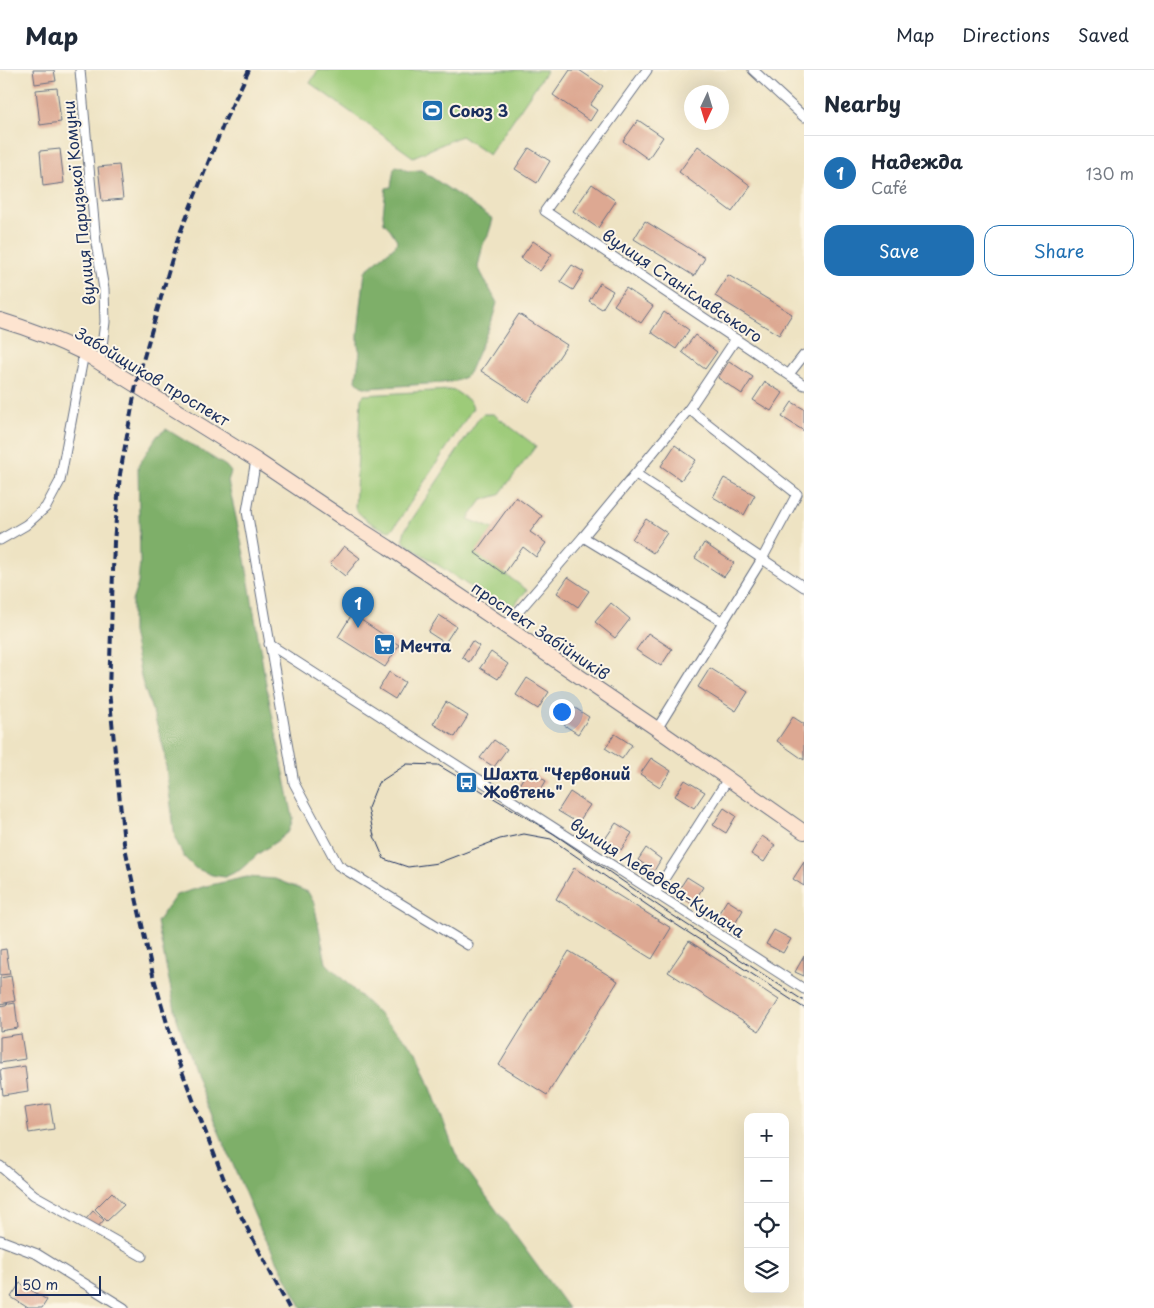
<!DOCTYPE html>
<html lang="en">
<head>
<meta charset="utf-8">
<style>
  body { margin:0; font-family:"Playpen Sans",sans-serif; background:#f2f2f3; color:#1f2937 }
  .controls { position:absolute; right:15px; bottom:15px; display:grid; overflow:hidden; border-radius:10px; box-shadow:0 5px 20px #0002 }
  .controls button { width:45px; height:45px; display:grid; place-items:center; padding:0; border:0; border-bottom:1px solid #e0e1e3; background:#fff; color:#1f2937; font:25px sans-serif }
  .compass { position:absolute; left:684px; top:15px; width:45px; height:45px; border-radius:50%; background:#fff; box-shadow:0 5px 20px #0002; rotate:184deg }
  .scale { position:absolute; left:15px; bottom:12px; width:86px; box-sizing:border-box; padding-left:5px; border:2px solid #1b2f5e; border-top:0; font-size:14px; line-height:18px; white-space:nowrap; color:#1b2f5e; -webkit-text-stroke:4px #fcf5e5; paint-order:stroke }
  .you { position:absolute; left:561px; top:641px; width:18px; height:18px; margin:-12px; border:4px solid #fff; border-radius:50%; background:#1a73e8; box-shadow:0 0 0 8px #1a73e833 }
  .badge { display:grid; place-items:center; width:32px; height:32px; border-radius:50%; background:#1f6fb2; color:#fff; font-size:16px; font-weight:700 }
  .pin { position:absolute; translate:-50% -41px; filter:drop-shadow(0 1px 2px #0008) }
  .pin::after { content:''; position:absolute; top:26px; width:18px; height:15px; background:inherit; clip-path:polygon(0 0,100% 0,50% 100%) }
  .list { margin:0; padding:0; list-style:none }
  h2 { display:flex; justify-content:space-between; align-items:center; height:65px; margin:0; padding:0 20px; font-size:21px }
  h2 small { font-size:16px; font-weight:400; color:#747a83 }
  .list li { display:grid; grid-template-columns:32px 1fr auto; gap:15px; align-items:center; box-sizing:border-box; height:75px; padding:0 20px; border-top:1px solid #e0e1e3 }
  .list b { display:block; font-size:19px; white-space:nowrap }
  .list p { margin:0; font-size:16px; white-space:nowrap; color:#747a83 }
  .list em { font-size:16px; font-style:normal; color:#747a83 }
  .actions { display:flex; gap:10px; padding:15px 20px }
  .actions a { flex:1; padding:11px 0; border:1px solid #1f6fb2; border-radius:15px; text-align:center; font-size:18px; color:#1f6fb2 }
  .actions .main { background:#1f6fb2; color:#fff }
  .icon { flex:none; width:28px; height:28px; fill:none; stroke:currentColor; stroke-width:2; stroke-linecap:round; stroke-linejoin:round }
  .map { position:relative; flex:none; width:804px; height:1238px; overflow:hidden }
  header { display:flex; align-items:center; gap:30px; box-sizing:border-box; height:70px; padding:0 25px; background:#fff; border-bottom:1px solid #e0e1e3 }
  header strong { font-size:24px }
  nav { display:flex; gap:28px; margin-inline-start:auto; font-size:18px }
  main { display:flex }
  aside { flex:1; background:#fff }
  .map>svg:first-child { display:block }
  .green { fill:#9dcb79; stroke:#5c7d6c }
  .forest { fill:#7eaf69; stroke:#4c6f64 }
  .building { fill:#dda892 }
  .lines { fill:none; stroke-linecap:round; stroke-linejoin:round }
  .minor-casing { stroke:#656e81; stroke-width:11 }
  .secondary-casing { stroke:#656e81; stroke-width:16 }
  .minor { stroke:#fff; stroke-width:9 }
  .secondary { stroke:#fde4d0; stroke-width:14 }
  .tram { stroke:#1b2f5e; stroke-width:1 }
  .rail { stroke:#1b2f5e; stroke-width:4; stroke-dasharray:8 4; stroke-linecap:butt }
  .labels { text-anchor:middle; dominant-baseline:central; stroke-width:4; stroke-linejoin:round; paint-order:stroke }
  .poi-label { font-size:16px; font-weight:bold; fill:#1b2f5e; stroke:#fcf5e5; text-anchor:start }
  .street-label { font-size:16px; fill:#1b2f5e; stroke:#fcf5e5 }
</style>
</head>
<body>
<header>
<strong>Map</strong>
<nav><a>Map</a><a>Directions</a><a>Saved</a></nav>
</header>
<main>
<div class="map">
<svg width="804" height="1238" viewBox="0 0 804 1238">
  <rect width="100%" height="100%" fill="#fcf5e5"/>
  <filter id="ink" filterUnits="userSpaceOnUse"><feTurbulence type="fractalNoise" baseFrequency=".02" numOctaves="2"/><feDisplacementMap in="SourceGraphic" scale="10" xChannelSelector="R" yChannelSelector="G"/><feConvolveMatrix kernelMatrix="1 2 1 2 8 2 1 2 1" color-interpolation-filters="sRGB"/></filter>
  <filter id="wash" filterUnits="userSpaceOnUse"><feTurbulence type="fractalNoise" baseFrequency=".0096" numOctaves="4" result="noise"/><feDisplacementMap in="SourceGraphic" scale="20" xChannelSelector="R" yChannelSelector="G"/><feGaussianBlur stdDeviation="1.12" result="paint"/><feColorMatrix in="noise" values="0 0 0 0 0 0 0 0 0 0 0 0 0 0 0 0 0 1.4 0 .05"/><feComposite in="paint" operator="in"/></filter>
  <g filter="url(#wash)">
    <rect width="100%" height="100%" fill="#eee3c3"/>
    <g class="green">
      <polygon points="318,0 547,0 489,85 461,66 413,87 310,13"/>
      <path d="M449 320 455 321 470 331 473 338 395 456 390 461C377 458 362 449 355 438L361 329 364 325Z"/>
      <polygon points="483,344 493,344 536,376 499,425 482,430 468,449 493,459 476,483 527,520 508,542 405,473 403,468 405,460 479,348"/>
    </g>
    <g class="forest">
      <polygon points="396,96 403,98 407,101 421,100 493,149 488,166 483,174 478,197 497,233 491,253 469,303 465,307 456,311 442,313 368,318 361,316 356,310 360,282 358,276 358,264 365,201 396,175 397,170 390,159 384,153 383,144 386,118 391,117 394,98"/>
      <polygon points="166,359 226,396 231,402 228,411 245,489 266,614 293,748 289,761 277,771 258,784 240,800 225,807 212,805 195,798 184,787 175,768 164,680 156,652 142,611 132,562 132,531 138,513 140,492 138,396 157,366"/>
      <polygon points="247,807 275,809 308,822 314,833 326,893 417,981 456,1085 568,1238 302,1238 260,1158 202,1022 177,949 157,852 176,825 206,816"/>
    </g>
    <g id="blocks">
      <g class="building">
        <polygon points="33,0 54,0 56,11 35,14"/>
        <polygon points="570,0 579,0 603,16 590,35 597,40 590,51 553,25"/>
        <polygon points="57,18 61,52 40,55 36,20"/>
        <polygon points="638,50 663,67 648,89 623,71"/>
        <polygon points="698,76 751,116 732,142 679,102"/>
        <polygon points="529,78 550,91 537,113 515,99"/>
        <polygon points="60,79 64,113 43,116 40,81"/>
        <polygon points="119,95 123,129 102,131 98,97"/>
        <polygon points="592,114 616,131 598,158 573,141"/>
        <polygon points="645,151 705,188 694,206 634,169"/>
        <polygon points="533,171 552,184 540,201 521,188"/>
        <polygon points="572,195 584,202 573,220 560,212"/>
        <polygon points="728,205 792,244 779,265 715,226"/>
        <polygon points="600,213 613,221 602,239 589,231"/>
        <polygon points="626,218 653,236 641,253 614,235"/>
        <polygon points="664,242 689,260 676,279 651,262"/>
        <polygon points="519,244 567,275 529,332 481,301"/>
        <polygon points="695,265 717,282 705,299 682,282"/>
        <polygon points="729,291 753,307 742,324 718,308"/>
        <polygon points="765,312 783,323 771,341 753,330"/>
        <polygon points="792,332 804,339 804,361 782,347"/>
        <polygon points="675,375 696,390 681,410 661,396"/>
        <polygon points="724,408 755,425 744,445 713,427"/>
        <polygon points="516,427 542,446 530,462 546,473 536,487 523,477 504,504 475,483"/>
        <polygon points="646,449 667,463 653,483 632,469"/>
        <polygon points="704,473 734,493 724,507 695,488"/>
        <polygon points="344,476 360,488 345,506 330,494"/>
        <polygon points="568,507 589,521 578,537 557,523"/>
        <polygon points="611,533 630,549 615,568 595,552"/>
        <polygon points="352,544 399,575 385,597 338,567"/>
        <polygon points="439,545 456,556 445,573 428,562"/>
        <polygon points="648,563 672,579 661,596 636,580"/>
        <polygon points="472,571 479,576 469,592 462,587"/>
        <polygon points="491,582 508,594 498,609 480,598"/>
        <polygon points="710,598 748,622 736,641 698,617"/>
        <polygon points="389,602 405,612 395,629 379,619"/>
        <polygon points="527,608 549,622 538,639 516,625"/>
        <polygon points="446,632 468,646 455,667 433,654"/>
        <polygon points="575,638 589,647 578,664 564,655"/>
        <polygon points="793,647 804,654 804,690 777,671"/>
        <polygon points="615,664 632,675 622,689 605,678"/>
        <polygon points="494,670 507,679 494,697 480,688"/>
        <polygon points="651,688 671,701 660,717 640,704"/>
        <polygon points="528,700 546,711 535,729 517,718"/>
        <polygon points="685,710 705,722 694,738 675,726"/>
        <polygon points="570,722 590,735 578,753 558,741"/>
        <polygon points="724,738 736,746 726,763 713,755"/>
        <polygon points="616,753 632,763 621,780 605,769"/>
        <polygon points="762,766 775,775 764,792 751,784"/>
        <polygon points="646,778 661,789 654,801 638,790"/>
        <polygon points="804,792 804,816 793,809"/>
        <polygon points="574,798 671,858 652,889 556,829"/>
        <polygon points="687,807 703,817 693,834 676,824"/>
        <polygon points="727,830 743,840 732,859 715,849"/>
        <polygon points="774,860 791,869 783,883 766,874"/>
        <polygon points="689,871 779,930 759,961 668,902"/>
        <polygon points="6,879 10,904 0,905 0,880"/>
        <polygon points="569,881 618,911 547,1025 499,995"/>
        <polygon points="804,886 804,906 795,902"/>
        <polygon points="11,906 15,931 0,934 0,908"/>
        <polygon points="15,933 18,958 0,961 0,936"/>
        <polygon points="21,964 25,989 0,993 0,967"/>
        <polygon points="25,996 28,1021 3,1025 0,1000"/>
        <polygon points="50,1034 54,1059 29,1063 25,1038"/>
        <polygon points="112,1122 124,1135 107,1151 95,1139"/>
        <polygon points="93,1141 104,1150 97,1158 86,1149"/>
        <polygon points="20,1213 47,1230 42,1238 28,1238 11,1227"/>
      </g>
    </g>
  </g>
  <g filter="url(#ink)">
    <use href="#blocks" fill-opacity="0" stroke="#656e81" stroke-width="1"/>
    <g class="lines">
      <defs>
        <g id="minor">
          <polyline points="80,0 96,173 104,219 105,252 100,292"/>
          <polyline points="647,0 545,141 804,315"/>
          <polyline points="753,0 804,47"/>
          <polyline points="789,304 804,285"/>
          <polyline points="256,390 247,441 294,713 338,795 468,875"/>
          <polyline points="636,404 804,517"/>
          <polyline points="583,467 723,552"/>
          <polyline points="0,470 26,455 46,437 60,411 84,283"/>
          <polyline points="505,557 583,467 689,339"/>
          <polyline points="269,574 804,919"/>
          <polyline points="657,659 762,489 797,424 689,339 736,269"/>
          <polyline points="655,823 728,709"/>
          <polyline points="0,1096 34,1125 68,1144 142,1186"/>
          <polyline points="0,1170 37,1184 124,1238"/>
        </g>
        <path id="secondary" d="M0 250C30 259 56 269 84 283L256 390 344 449 388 477 657 659 804 762"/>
      </defs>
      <use href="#minor" class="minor-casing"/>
      <use href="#secondary" class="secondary-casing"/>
      <use href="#minor" class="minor"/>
      <use href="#secondary" class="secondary"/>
      <polyline class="tram" points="804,931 666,841 554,764 438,695 407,694 378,713 368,738 374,766 384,789 408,797 438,793 500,769 524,764 551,769 663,846 804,938"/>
      <polyline class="rail" points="249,0 226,48 178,168 136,315 120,404 114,472 109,621 124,773 153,905 178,991 230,1125 289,1238"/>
    </g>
  </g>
  <defs>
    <symbol id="stadium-square" viewBox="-11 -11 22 22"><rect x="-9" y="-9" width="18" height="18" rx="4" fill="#1f6fb2" stroke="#fcf5e5"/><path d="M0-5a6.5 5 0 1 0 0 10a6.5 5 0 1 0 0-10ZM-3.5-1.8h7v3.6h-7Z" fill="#fff"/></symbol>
    <symbol id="supermarket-square" viewBox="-11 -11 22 22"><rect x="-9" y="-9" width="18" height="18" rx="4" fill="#1f6fb2" stroke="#fcf5e5"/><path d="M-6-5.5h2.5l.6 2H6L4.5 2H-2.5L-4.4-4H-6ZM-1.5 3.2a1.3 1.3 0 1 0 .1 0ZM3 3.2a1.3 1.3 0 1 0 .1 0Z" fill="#fff"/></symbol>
    <symbol id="bus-square" viewBox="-11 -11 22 22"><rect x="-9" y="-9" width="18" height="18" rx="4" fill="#1f6fb2" stroke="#fcf5e5"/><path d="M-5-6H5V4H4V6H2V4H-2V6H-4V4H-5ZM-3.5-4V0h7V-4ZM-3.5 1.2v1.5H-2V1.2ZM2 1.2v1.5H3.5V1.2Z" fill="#fff"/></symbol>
  </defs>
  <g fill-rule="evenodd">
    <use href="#stadium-square" x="420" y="28" width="25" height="25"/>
    <use href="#supermarket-square" x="372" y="562" width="25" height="25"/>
    <use href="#bus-square" x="454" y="700" width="25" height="25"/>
  </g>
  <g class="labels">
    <g class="poi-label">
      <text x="449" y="40">Союз 3</text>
      <text x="400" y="575">Мечта</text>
      <text x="483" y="703">Шахта "Червоний<tspan x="483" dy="18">Жовтень"</tspan></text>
    </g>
    <g class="street-label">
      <text transform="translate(78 133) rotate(-96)">вулиця Паризької Комуни</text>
      <text transform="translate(683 215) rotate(34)">вулиця Станіславського</text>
      <text transform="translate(153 306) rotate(31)">Забойщиков проспект</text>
      <text transform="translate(541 560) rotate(34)">проспект Забійників</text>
      <text transform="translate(658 807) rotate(33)">вулиця Лебедєва-Кумача</text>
    </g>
  </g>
</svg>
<div class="controls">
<button>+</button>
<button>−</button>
<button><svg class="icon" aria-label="locate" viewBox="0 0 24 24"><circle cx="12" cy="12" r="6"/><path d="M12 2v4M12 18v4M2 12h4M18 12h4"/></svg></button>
<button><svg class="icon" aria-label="layers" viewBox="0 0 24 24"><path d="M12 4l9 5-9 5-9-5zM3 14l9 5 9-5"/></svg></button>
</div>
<svg class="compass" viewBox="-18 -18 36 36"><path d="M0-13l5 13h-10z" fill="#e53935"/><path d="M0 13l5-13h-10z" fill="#747a83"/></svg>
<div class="scale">50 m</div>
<div class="you"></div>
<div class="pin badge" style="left:358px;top:558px">1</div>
</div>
<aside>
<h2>Nearby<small></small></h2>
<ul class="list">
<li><span class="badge">1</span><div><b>Надежда</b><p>Café</p></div><em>130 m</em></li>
</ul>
<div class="actions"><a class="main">Save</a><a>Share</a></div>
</aside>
</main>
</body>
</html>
